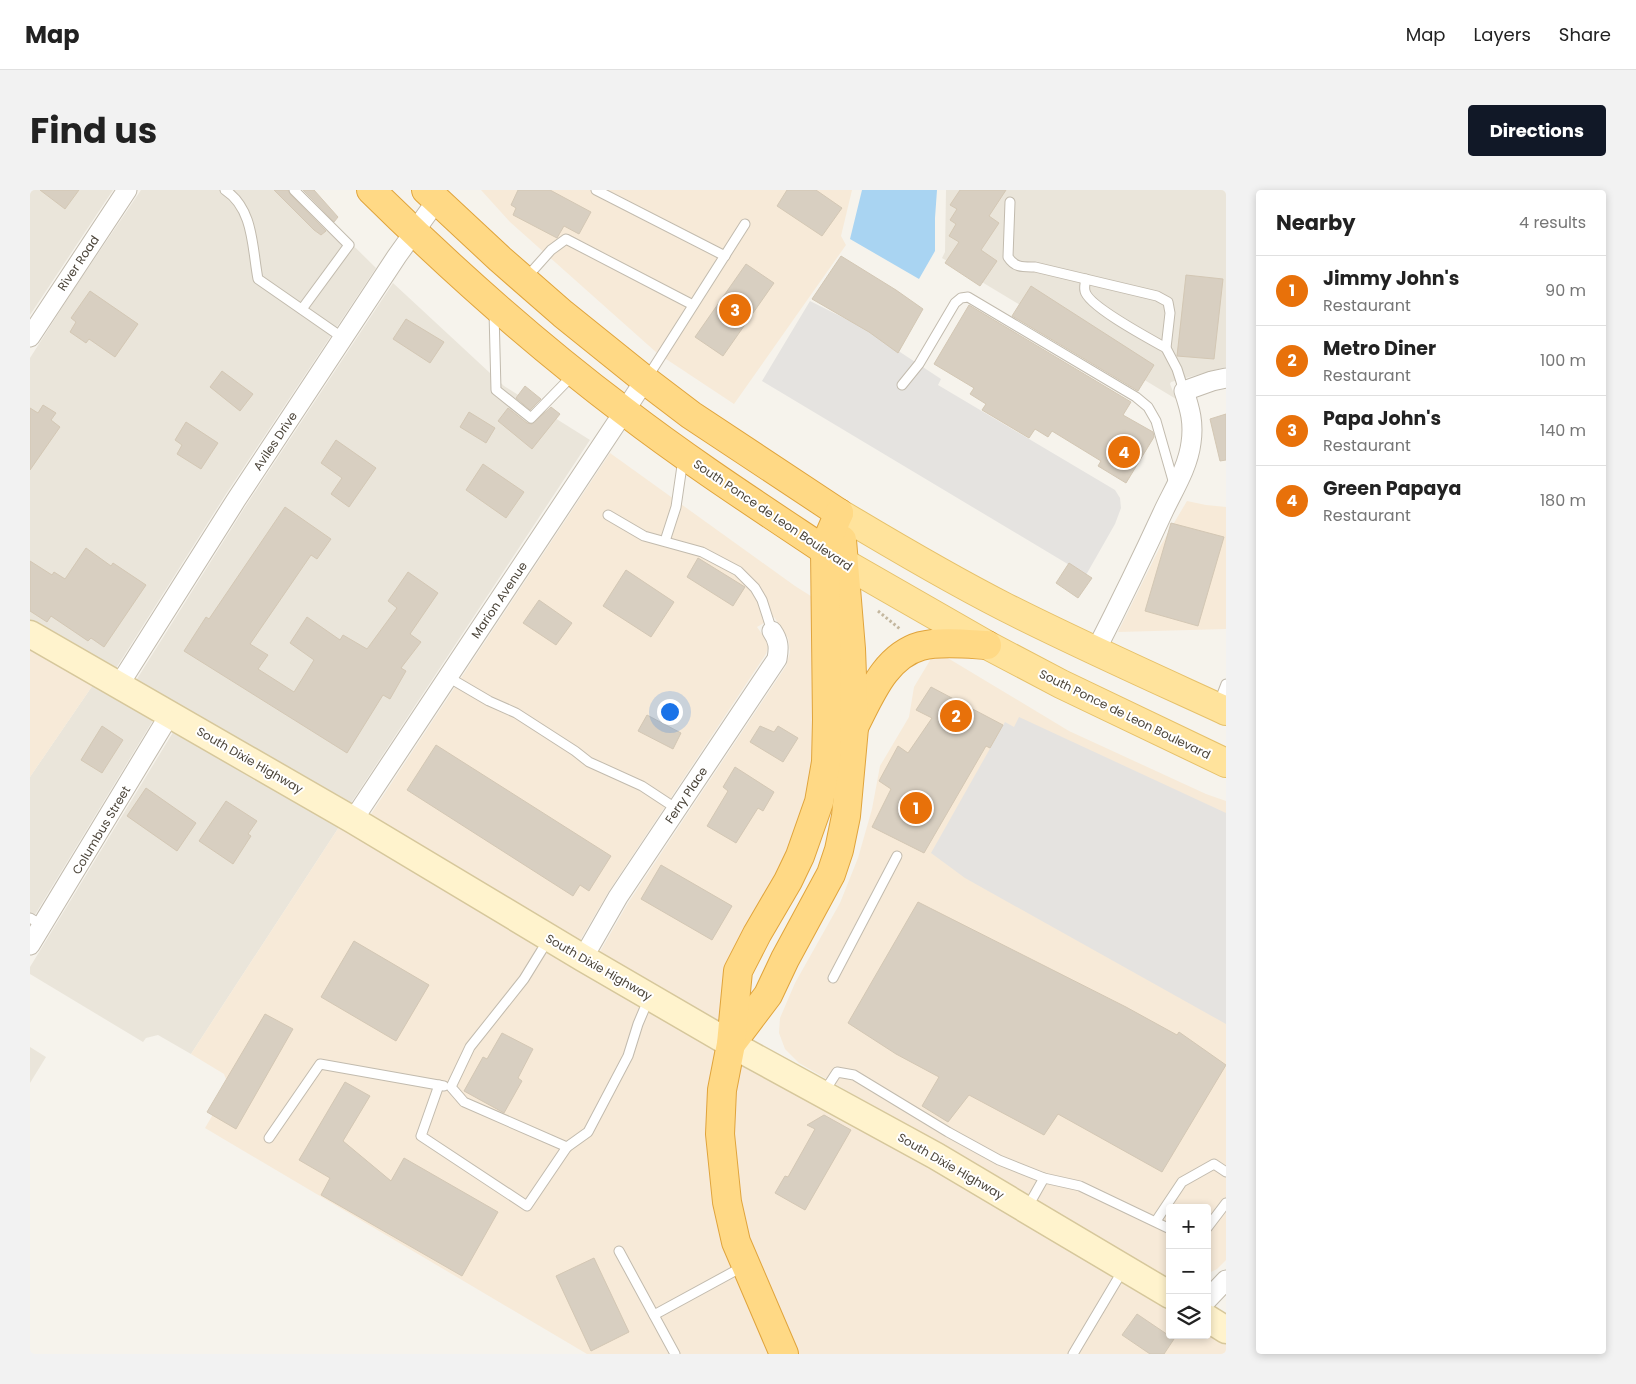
<!DOCTYPE html>
<html lang="en">
<head>
<meta charset="utf-8">
<style>
  body { margin:0; font-family:Poppins,sans-serif; background:#f2f2f2; color:#222 }
  .controls { position:absolute; right:15px; bottom:15px; display:grid; overflow:hidden; border-radius:5px; box-shadow:0 2px 8px #0003 }
  .controls button { width:45px; height:45px; display:grid; place-items:center; padding:0; border:0; border-bottom:1px solid #e0e0e0; background:#fff; color:#222; font:25px sans-serif }
  .you { position:absolute; left:639px; top:521px; width:18px; height:18px; margin:-12px; border:4px solid #fff; border-radius:50%; background:#1a73e8; box-shadow:0 0 0 8px #1a73e833 }
  .badge { display:grid; place-items:center; width:32px; height:32px; border-radius:50%; background:#111827; color:#fff; font-size:16px; font-weight:700 }
  .pin { position:absolute; translate:-50% -50%; border:2px solid #fff; box-shadow:0 1px 5px #0006 }
  .list { margin:0; padding:0; list-style:none }
  h2 { display:flex; justify-content:space-between; align-items:center; height:65px; margin:0; padding:0 20px; font-size:21px }
  h2 small { font-size:16px; font-weight:400; color:#767676 }
  .list li { display:grid; grid-template-columns:32px 1fr auto; gap:15px; align-items:center; box-sizing:border-box; height:70px; padding:0 20px; border-top:1px solid #e0e0e0 }
  .list b { display:block; font-size:19px; white-space:nowrap }
  .list p { margin:0; font-size:16px; white-space:nowrap; color:#767676 }
  .list em { font-size:16px; font-style:normal; color:#767676 }
  .icon { flex:none; width:28px; height:28px; fill:none; stroke:currentColor; stroke-width:2; stroke-linecap:round; stroke-linejoin:round }
  .map { position:relative; flex:none; width:1196px; height:1164px; overflow:hidden; border-radius:5px }
  header { display:flex; align-items:center; gap:30px; box-sizing:border-box; height:70px; padding:0 25px; background:#fff; border-bottom:1px solid #e0e0e0 }
  header strong { font-size:24px }
  nav { display:flex; gap:28px; margin-inline-start:auto; font-size:18px }
  .intro { display:flex; align-items:center; justify-content:space-between; box-sizing:border-box; height:120px; padding:0 30px }
  h1 { margin:0; font-size:35px }
  .button { padding:12px 22px; border-radius:5px; background:#111827; color:#fff; font-size:18px; font-weight:700 }
  main { display:flex; gap:30px; padding:0 30px }
  aside { flex:1; background:#fff; border-radius:5px; box-shadow:0 2px 8px #0003 }
  .map>svg:first-child { display:block }
  .residential { fill:#eae5da }
  .commercial { fill:#f7ead8 }
  .parking { fill:#e5e3e0 }
  .water { fill:#a9d4f2 }
  .building { fill:#d8cfc1; stroke:#d3c7b4 }
  .lines { fill:none; stroke-linecap:round; stroke-linejoin:round }
  .service-casing { stroke:#c2bbae; stroke-width:11 }
  .minor-casing { stroke:#c2bbae; stroke-width:21 }
  .secondary-casing { stroke:#d6c79b; stroke-width:29 }
  .primary-casing { stroke:#e6c16a; stroke-width:30 }
  .trunk-casing { stroke:#e0a43c; stroke-width:30 }
  .path { stroke:#c4b79f; stroke-width:3; stroke-dasharray:2.5 2.5; stroke-linecap:butt }
  .service { stroke:#fff; stroke-width:9 }
  .minor { stroke:#fff; stroke-width:19 }
  .secondary { stroke:#fff3cd; stroke-width:26 }
  .primary { stroke:#ffe39c; stroke-width:28 }
  .trunk { stroke:#ffd985; stroke-width:28 }
  .labels { text-anchor:middle; dominant-baseline:central; stroke-width:4; stroke-linejoin:round; paint-order:stroke }
  .street-label { font-size:12px; fill:#4b4439; stroke:#fff }
</style>
</head>
<body>
<header>
<strong>Map</strong>
<nav><a>Map</a><a>Layers</a><a>Share</a></nav>
</header>
<div class="intro"><h1>Find us</h1><a class="button">Directions</a></div>
<main>
<div class="map">
<svg width="1196" height="1164" viewBox="0 0 1196 1164">
  <rect width="100%" height="100%" fill="#f6f3ec"/>
  <g class="residential">
    <polygon points="0,0 83,0 0,125"/>
    <polygon points="111,0 267,0 346,78 196,304 85,480 0,432 0,168 42,102"/>
    <polygon points="916,0 1196,0 1196,177 1141,192 1140,194 1146,209 912,68 915,62"/>
    <polygon points="363,93 474,196 560,250 319,616 105,492 215,317"/>
    <polygon points="65,492 125,527 0,733 0,587"/>
    <polygon points="145,539 311,634 161,864 128,845 116,848 113,852 0,784 0,777"/>
    <polygon points="0,857 16,867 0,893"/>
  </g>
  <g class="commercial">
    <polygon points="451,0 822,0 811,46 816,55 704,214 627,163 480,32"/>
    <polygon points="580,263 765,396 784,408 785,569 778,608 692,837 568,765 598,713 756,476 760,462 758,448 744,427 727,437 737,451 738,457 736,464 579,701 548,754 339,627"/>
    <polygon points="1157,311 1176,315 1196,317 1196,439 1088,442 1131,355"/>
    <polygon points="0,455 65,492 0,587"/>
    <polygon points="902,467 916,467 1039,541 1176,604 1196,611 1196,1070 1187,1079 1177,1084 1177,1018 1140,1018 1140,1092 928,965 769,873 755,859 749,843 750,828 765,793 810,713 828,668 842,619 850,576 879,527 884,497"/>
    <polygon points="311,634 689,858 681,898 743,1164 557,1164 175,938 199,897 194,884 161,864"/>
    <polygon points="709,870 901,975 1140,1117 1140,1145 1177,1145 1177,1140 1196,1151 1196,1164 765,1164 716,1050 701,944"/>
  </g>
  <g class="parking">
    <polygon points="780,111 832,137 911,189 908,195 1085,300 1090,308 1091,318 1085,334 1056,385 732,191"/>
    <polygon points="989,527 1196,623 1196,834 935,688 901,663 975,532 984,537"/>
  </g>
  <polygon class="water" points="832,0 907,0 905,28 905,61 889,89 820,49"/>
  <g class="building">
    <polygon points="10,0 49,0 35,19"/>
    <polygon points="244,0 258,0 260,4 296,41 291,45 284,40"/>
    <polygon points="273,0 284,0 308,27 304,32"/>
    <polygon points="488,0 520,0 561,22 549,44 534,36 527,48 483,25 486,18 481,15"/>
    <polygon points="757,0 786,0 812,18 792,46 747,16"/>
    <polygon points="930,0 976,0 959,26 969,33 951,60 967,71 950,96 915,73 929,52 919,46 926,34 920,30 927,19 920,15"/>
    <polygon points="811,66 866,100 893,119 868,163 839,142 782,109"/>
    <polygon points="716,74 744,93 693,166 665,147"/>
    <polygon points="1156,85 1193,89 1184,169 1147,166"/>
    <polygon points="1001,96 1124,175 1108,201 982,126"/>
    <polygon points="60,101 108,134 85,167 59,149 56,153 40,142 46,132 41,128"/>
    <polygon points="939,115 1101,212 1093,225 1123,242 1124,247 1096,293 1068,276 1071,271 1022,241 1018,247 1005,239 999,248 952,220 956,214 940,204 944,198 904,174"/>
    <polygon points="376,129 414,152 400,173 363,149"/>
    <polygon points="192,181 223,204 210,221 180,197"/>
    <polygon points="495,196 511,209 500,220 486,208"/>
    <polygon points="13,215 26,223 21,230 30,237 0,280 0,218 8,223"/>
    <polygon points="521,217 530,224 502,259 468,231 478,218 497,233 502,234"/>
    <polygon points="439,222 465,238 456,253 430,237"/>
    <polygon points="1196,224 1196,270 1190,271 1180,229"/>
    <polygon points="156,232 188,253 171,279 147,264 152,255 145,250"/>
    <polygon points="306,250 346,278 319,317 301,304 312,288 291,273"/>
    <polygon points="453,274 494,302 476,328 436,300"/>
    <polygon points="255,317 301,349 287,369 281,365 220,454 238,465 228,479 264,502 284,470 260,453 277,427 310,450 313,445 337,459 367,418 358,411 378,382 408,403 380,444 391,452 371,478 376,481 360,509 353,505 317,563 154,461 176,427 179,429"/>
    <polygon points="1141,333 1194,347 1168,436 1115,421"/>
    <polygon points="56,358 81,376 83,373 116,395 74,457 61,448 58,451 21,426 17,432 0,421 0,371 22,385 24,382 35,389"/>
    <polygon points="668,368 715,397 703,416 657,387"/>
    <polygon points="1039,373 1062,388 1048,408 1026,393"/>
    <polygon points="596,380 644,412 621,447 573,416"/>
    <polygon points="509,410 542,433 526,455 493,433"/>
    <polygon points="901,497 973,535 960,558 956,556 894,663 842,637 861,599 849,591 868,556 878,563 902,528 886,520"/>
    <polygon points="617,525 651,543 643,559 608,541"/>
    <polygon points="72,536 93,550 72,583 51,570"/>
    <polygon points="730,536 744,542 748,536 768,548 753,572 720,552"/>
    <polygon points="406,555 581,666 559,701 550,695 543,706 377,600"/>
    <polygon points="705,577 744,602 733,621 728,618 706,653 677,636 698,601 693,597"/>
    <polygon points="116,598 166,633 147,661 97,626"/>
    <polygon points="196,611 227,631 218,644 221,646 203,674 169,651"/>
    <polygon points="631,675 702,716 682,750 611,709"/>
    <polygon points="888,712 1096,817 1147,845 1149,842 1196,875 1132,982 1028,924 1014,945 939,905 918,932 892,916 909,887 866,864 818,833"/>
    <polygon points="324,751 399,795 366,851 291,807"/>
    <polygon points="235,824 263,839 206,939 177,922"/>
    <polygon points="472,843 503,859 488,888 492,891 474,923 434,901 453,867 457,869"/>
    <polygon points="315,892 340,906 313,951 361,991 374,968 468,1022 432,1086 291,1005 300,988 269,970"/>
    <polygon points="794,925 821,940 775,1020 745,1003 755,986 758,987 785,939 777,935"/>
    <polygon points="564,1068 599,1142 561,1161 526,1086"/>
    <polygon points="1107,1124 1144,1149 1134,1164 1120,1164 1092,1145"/>
  </g>
  <g class="lines">
    <defs>
      <g id="service">
        <path d="M195 0C224 19 222 58 228 89L313 148"/>
        <polyline points="264,0 319,55 272,119"/>
        <polyline points="566,0 695,66"/>
        <path d="M980 12 978 67C985 78 993 77 1005 77L1127 106 1138 112 1140 123 1136 158 1147 179 1154 201"/>
        <polyline points="496,88 521,60 536,49 663,115"/>
        <path d="M1056 89C1055 93 1054 97 1055 101 1058 116 1120 149 1136 158"/>
        <polyline points="464,122 466,200 501,228 542,186"/>
        <polyline points="617,188 715,34"/>
        <polyline points="872,195 889,174 925,113 931,108 938,107 1106,207 1118,217 1126,231 1144,294"/>
        <polyline points="578,325 614,346 672,362 708,381 725,398 732,410 742,441"/>
        <polyline points="635,351 646,317 653,269"/>
        <polyline points="418,487 459,511 486,523 545,561 559,572 612,596 647,619"/>
        <polyline points="1188,515 1196,494"/>
        <polyline points="0,728 12,735"/>
        <polyline points="518,750 494,789 440,857 421,897 434,912 537,957 558,942 598,866 608,834 619,808"/>
        <polyline points="803,788 867,666"/>
        <polyline points="409,895 391,946 497,1016 537,957"/>
        <polyline points="794,902 807,882 824,885 918,942 969,970 1014,988 1050,996 1140,1039"/>
        <polyline points="239,948 290,874 414,896"/>
        <polyline points="997,1018 1014,988"/>
        <polyline points="1126,1031 1152,992 1184,974 1196,982"/>
        <polyline points="1177,1038 1196,1013"/>
        <polyline points="589,1061 645,1164"/>
        <polyline points="624,1125 714,1076"/>
        <polyline points="1043,1164 1093,1080"/>
      </g>
      <g id="minor">
        <polyline points="0,147 97,0"/>
        <path d="M1065 462C1089 415 1112 368 1134 320 1144 299 1158 277 1161 253 1164 233 1160 219 1154 201L1182 191 1196 188"/>
        <polyline points="89,495 206,310 367,66 407,10"/>
        <polyline points="323,630 615,190"/>
        <polyline points="0,755 140,524"/>
        <path d="M553 768 588 707 747 469C749 458 749 451 742 441"/>
        <polyline points="1177,1110 1196,1090"/>
      </g>
      <g id="secondary">
        <polyline points="0,444 323,630 553,768 701,854 906,966 1140,1105"/>
        <polyline points="1177,1128 1196,1140"/>
      </g>
      <g id="primary">
        <path d="M809 323C864 356 918 388 975 417 1048 454 1122 487 1196 521"/>
        <polyline points="814,373 957,455 1031,494 1196,573"/>
      </g>
      <g id="trunk">
        <path d="M341 0C421 79 505 154 594 221 663 274 736 321 809 370"/>
        <polyline points="396,0 470,69 533,124 615,190 661,225 809,323"/>
        <path d="M824 537C840 506 855 466 891 456 910 451 938 454 957 455"/>
        <polyline points="701,854 738,805 755,769 801,684 809,660 816,626 824,538 821,459 812,350"/>
        <polyline points="754,1164 706,1052 697,1012 690,944 692,900 701,854 708,781 727,744 758,691 770,666 789,612 796,572 797,530 795,361 799,346 809,323"/>
      </g>
    </defs>
    <use href="#service" class="service-casing"/>
    <use href="#minor" class="minor-casing"/>
    <use href="#secondary" class="secondary-casing"/>
    <use href="#primary" class="primary-casing"/>
    <use href="#trunk" class="trunk-casing"/>
    <polyline class="path" points="848,421 870,439"/>
    <use href="#service" class="service"/>
    <use href="#minor" class="minor"/>
    <use href="#secondary" class="secondary"/>
    <use href="#primary" class="primary"/>
    <use href="#trunk" class="trunk"/>
  </g>
  <g class="labels">
    <g class="street-label">
      <text transform="translate(48 73) rotate(-56)">River Road</text>
      <text transform="translate(245 251) rotate(-56)">Aviles Drive</text>
      <text transform="translate(743 325) rotate(34)">South Ponce de Leon Boulevard</text>
      <text transform="translate(469 410) rotate(-56)">Marion Avenue</text>
      <text transform="translate(1095 524) rotate(26)">South Ponce de Leon Boulevard</text>
      <text transform="translate(220 570) rotate(30)">South Dixie Highway</text>
      <text transform="translate(656 605) rotate(-56)">Ferry Place</text>
      <text transform="translate(71 640) rotate(-59)">Columbus Street</text>
      <text transform="translate(569 777) rotate(30)">South Dixie Highway</text>
      <text transform="translate(921 976) rotate(30)">South Dixie Highway</text>
    </g>
  </g>
</svg>
<div class="controls">
<button>+</button>
<button>−</button>
<button><svg class="icon" aria-label="layers" viewBox="0 0 24 24"><path d="M12 4l9 5-9 5-9-5zM3 14l9 5 9-5"/></svg></button>
</div>
<div class="you"></div>
<div class="pin badge" style="left:886px;top:618px;background:#e8710a">1</div>
<div class="pin badge" style="left:926px;top:526px;background:#e8710a">2</div>
<div class="pin badge" style="left:705px;top:120px;background:#e8710a">3</div>
<div class="pin badge" style="left:1094px;top:262px;background:#e8710a">4</div>
</div>
<aside>
<h2>Nearby<small>4 results</small></h2>
<ul class="list">
<li><span class="badge" style="background:#e8710a">1</span><div><b>Jimmy John's</b><p>Restaurant</p></div><em>90 m</em></li>
<li><span class="badge" style="background:#e8710a">2</span><div><b>Metro Diner</b><p>Restaurant</p></div><em>100 m</em></li>
<li><span class="badge" style="background:#e8710a">3</span><div><b>Papa John's</b><p>Restaurant</p></div><em>140 m</em></li>
<li><span class="badge" style="background:#e8710a">4</span><div><b>Green Papaya</b><p>Restaurant</p></div><em>180 m</em></li>
</ul>
</aside>
</main>
</body>
</html>
